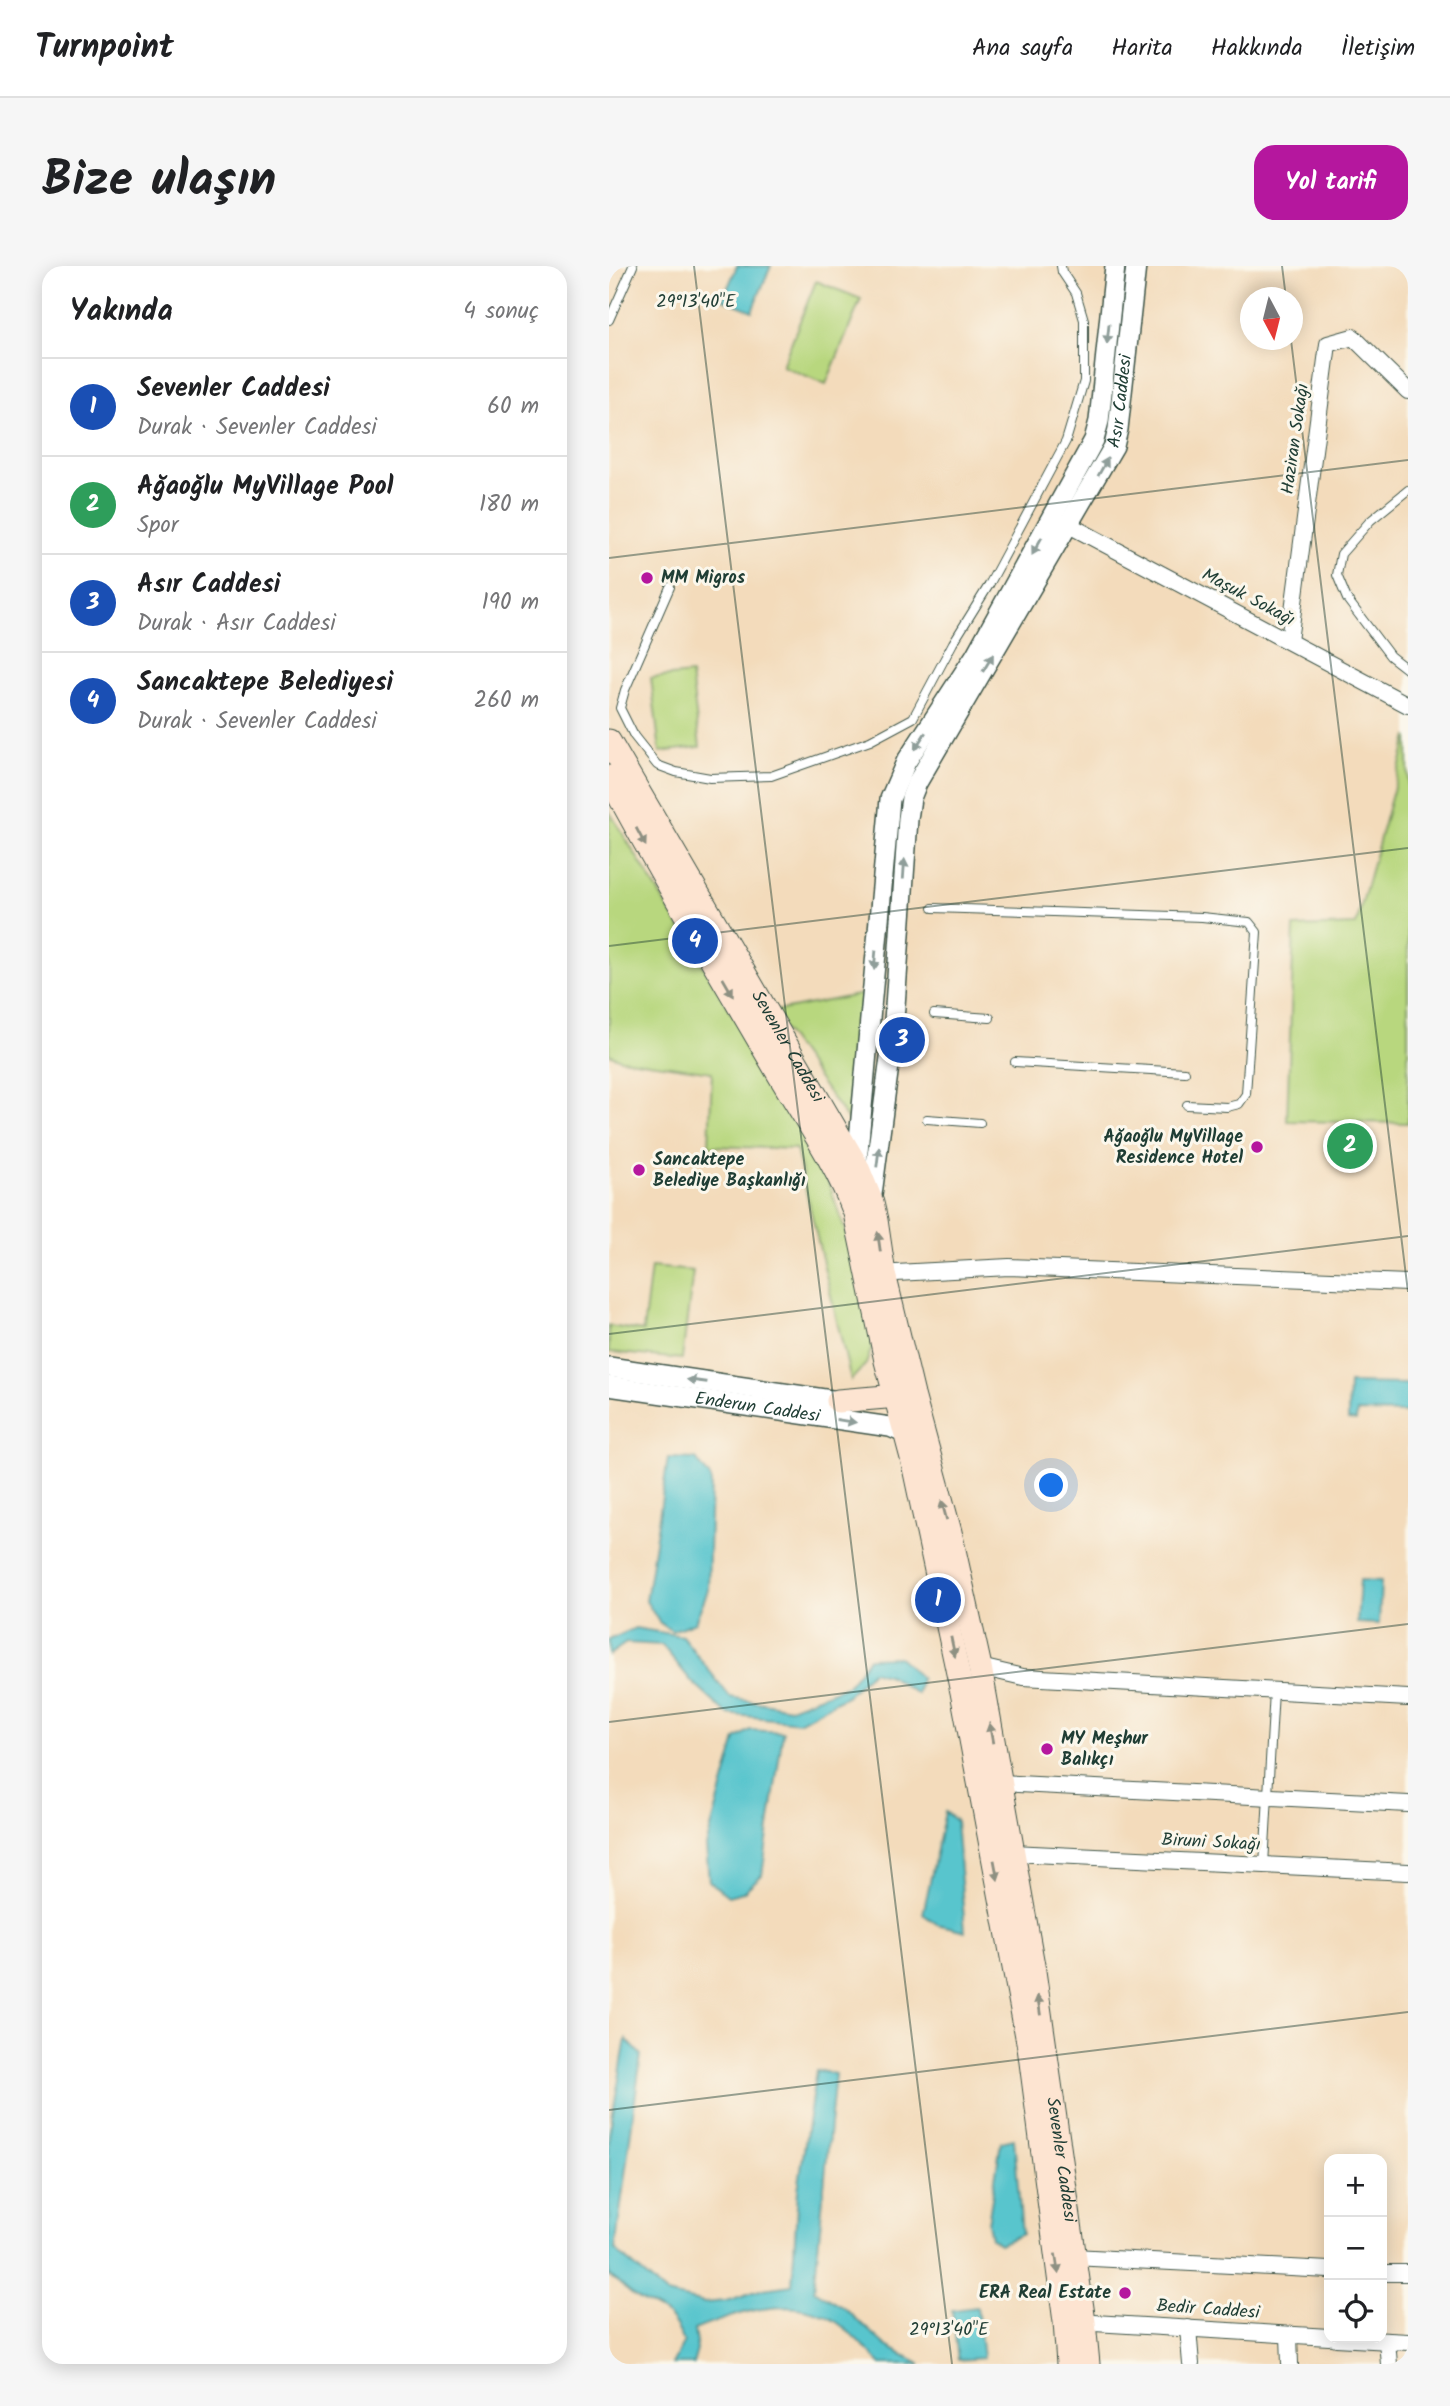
<!DOCTYPE html>
<html lang="tr">
<head>
<meta charset="utf-8">
<style>
  body { margin:0; font-family:Kalam,sans-serif; background:#f6f6f6; color:#202124 }
  .controls { position:absolute; right:21px; bottom:21px; display:grid; overflow:hidden; border-radius:14px; box-shadow:0 4px 18px #0003 }
  .controls button { width:63px; height:63px; display:grid; place-items:center; padding:0; border:0; border-bottom:2px solid #e0e0e0; background:#fff; color:#202124; font:35px sans-serif }
  .compass { position:absolute; left:631px; top:21px; width:63px; height:63px; border-radius:50%; background:#fff; box-shadow:0 4px 18px #0003; rotate:173deg }
  .you { position:absolute; left:443px; top:1220px; width:24px; height:24px; margin:-18px; border:5px solid #fff; border-radius:50%; background:#1a73e8; box-shadow:0 0 0 10px #1a73e833 }
  .badge { display:grid; place-items:center; width:46px; height:46px; border-radius:50%; background:#b5179e; color:#fff; font-size:23px; font-weight:700 }
  .pin { position:absolute; translate:-50% -50%; border:4px solid #fff; box-shadow:0 2px 7px #0006 }
  .list { margin:0; padding:0; list-style:none }
  h2 { display:flex; justify-content:space-between; align-items:center; height:91px; margin:0; padding:0 28px; font-size:30px }
  h2 small { font-size:23px; font-weight:400; color:#757577 }
  .list li { display:grid; grid-template-columns:46px 1fr auto; gap:21px; align-items:center; box-sizing:border-box; height:98px; padding:0 28px; border-top:2px solid #e0e0e0 }
  .list b { display:block; font-size:26px; white-space:nowrap }
  .list p { margin:0; font-size:23px; white-space:nowrap; color:#757577 }
  .list em { font-size:23px; font-style:normal; color:#757577 }
  .icon { flex:none; width:38px; height:38px; fill:none; stroke:currentColor; stroke-width:2; stroke-linecap:round; stroke-linejoin:round }
  .map { position:relative; flex:none; width:799px; height:2098px; overflow:hidden; border-radius:21px }
  header { display:flex; align-items:center; gap:42px; box-sizing:border-box; height:98px; padding:0 35px; background:#fff; border-bottom:2px solid #e0e0e0 }
  header strong { font-size:33px }
  nav { display:flex; gap:38px; margin-inline-start:auto; font-size:24px }
  .intro { display:flex; align-items:center; justify-content:space-between; box-sizing:border-box; height:168px; padding:0 42px }
  h1 { margin:0; font-size:49px }
  .button { padding:18px 32px; border-radius:21px; background:#b5179e; color:#fff; font-size:24px; font-weight:700 }
  main { display:flex; gap:42px; padding:0 42px }
  aside { flex:1; background:#fff; border-radius:21px; box-shadow:0 4px 18px #0003 }
  .map>svg:first-child { display:block }
  .green { fill:#b8d77e; stroke:#6c8a59; stroke-width:2 }
  .water { fill:#58c5cd; stroke:#3c8180; stroke-width:2 }
  .lines { fill:none; stroke-linecap:round; stroke-linejoin:round }
  .service-casing { stroke:#3f5548; stroke-width:10 }
  .minor-casing { stroke:#3f5548; stroke-width:18 }
  .tertiary-casing { stroke:#3f5548; stroke-width:22 }
  .secondary-casing { stroke:#3f5548; stroke-width:25 }
  .service { stroke:#fff; stroke-width:8 }
  .minor { stroke:#fff; stroke-width:16 }
  .tertiary { stroke:#fff; stroke-width:19 }
  .secondary { stroke:#fde4d1; stroke-width:23 }
  .oneway { fill:#8f9e9a }
  .oneway2 { fill:#8e9082 }
  .ticks { fill:none; stroke:#1f3d34; stroke-width:2; stroke-opacity:0.45 }
  .poi-dot { fill:#b5179e; stroke:#fbf7ec; stroke-width:2.5 }
  .labels { text-anchor:middle; dominant-baseline:central; stroke-width:6; stroke-linejoin:round; paint-order:stroke }
  .street-label { font-size:18px; fill:#1f3d34; stroke:#fbf7ec }
  .poi-label { font-size:18px; font-weight:bold; fill:#1f3d34; stroke:#fbf7ec; text-anchor:start }
  .ticks-label { font-size:18px; text-anchor:middle; fill:#1f3d34; stroke:#fbf7ec; stroke-width:6; stroke-linejoin:round; paint-order:stroke }
</style>
</head>
<body>
<header>
<strong>Turnpoint</strong>
<nav><a>Ana sayfa</a><a>Harita</a><a>Hakkında</a><a>İletişim</a></nav>
</header>
<div class="intro"><h1>Bize ulaşın</h1><a class="button">Yol tarifi</a></div>
<main>
<aside>
<h2>Yakında<small>4 sonuç</small></h2>
<ul class="list">
<li><span class="badge" style="background:#1a4fb4">1</span><div><b>Sevenler Caddesi</b><p>Durak · Sevenler Caddesi</p></div><em>60 m</em></li>
<li><span class="badge" style="background:#2e9e5b">2</span><div><b>Ağaoğlu MyVillage Pool</b><p>Spor</p></div><em>180 m</em></li>
<li><span class="badge" style="background:#1a4fb4">3</span><div><b>Asır Caddesi</b><p>Durak · Asır Caddesi</p></div><em>190 m</em></li>
<li><span class="badge" style="background:#1a4fb4">4</span><div><b>Sancaktepe Belediyesi</b><p>Durak · Sevenler Caddesi</p></div><em>260 m</em></li>
</ul>
</aside>
<div class="map">
<svg width="799" height="2098" viewBox="0 0 799 2098">
  <rect width="100%" height="100%" fill="#fbf7ec"/>
  <filter id="ink" filterUnits="userSpaceOnUse"><feTurbulence type="fractalNoise" baseFrequency=".0143" numOctaves="2"/><feDisplacementMap in="SourceGraphic" scale="14" xChannelSelector="R" yChannelSelector="G"/><feConvolveMatrix kernelMatrix="1 2 1 2 8 2 1 2 1" color-interpolation-filters="sRGB"/></filter>
  <filter id="wash" filterUnits="userSpaceOnUse"><feTurbulence type="fractalNoise" baseFrequency=".00686" numOctaves="4" result="noise"/><feDisplacementMap in="SourceGraphic" scale="28" xChannelSelector="R" yChannelSelector="G"/><feGaussianBlur stdDeviation="1.57" result="paint"/><feColorMatrix in="noise" values="0 0 0 0 0 0 0 0 0 0 0 0 0 0 0 0 0 1.4 0 .05"/><feComposite in="paint" operator="in"/></filter>
  <g filter="url(#wash)">
    <rect width="100%" height="100%" fill="#f3dbbb"/>
    <g class="green">
      <polygon points="207,15 252,33 217,118 173,100"/>
      <polygon points="82,408 91,481 51,486 42,412"/>
      <polygon points="799,470 799,857 678,855 685,661 747,659"/>
      <polygon points="0,545 211,892 243,984 267,1070 257,1098 242,1114 187,883 100,880 103,806 12,793 0,788"/>
      <polygon points="254,728 243,860 162,746"/>
      <polygon points="42,1001 84,1005 73,1093 0,1086 0,1060 34,1065"/>
    </g>
    <g class="water">
      <polygon points="128,0 162,0 143,45 114,33"/>
      <polygon points="740,1117 799,1118 799,1147 748,1146 747,1155 739,1154"/>
      <polygon points="59,1192 87,1193 102,1213 99,1324 86,1356 63,1365 50,1356 37,1335"/>
      <polygon points="751,1314 772,1315 770,1358 748,1357"/>
      <polygon points="26,1362 73,1370 121,1431 181,1442 238,1420 260,1392 290,1391 312,1412 308,1428 281,1410 263,1405 239,1429 190,1456 118,1448 83,1416 53,1379 17,1377 0,1389 0,1374"/>
      <polygon points="141,1464 174,1466 153,1609 134,1626 119,1630 100,1615 97,1580 127,1473"/>
      <polygon points="336,1546 347,1555 356,1665 328,1658 314,1648"/>
      <path d="M17 1773 32 1789 6 1984 58 2028 95 2037 117 2035 154 2023 183 2019 189 1924 207 1804 226 1808 205 2024 234 2041 277 2080 312 2098H272C258 2085 245 2068 229 2057 184 2027 130 2046 85 2064L88 2084 84 2098H63L75 2076C60 2042 55 2048 27 2031 17 2025 10 2015 0 2010V1869Z"/>
      <polygon points="405,1873 413,1968 390,1978 382,1972 379,1957 392,1876"/>
      <polygon points="368,2041 374,2092 349,2094 343,2044"/>
    </g>
  </g>
  <g filter="url(#ink)">
    <g class="lines">
      <defs>
        <g id="service">
          <polyline points="0,54 24,0"/>
          <polyline points="799,224 761,255 732,288 728,309 738,333 781,390 799,404"/>
          <polyline points="61,321 16,424 11,442 25,470 48,499 67,506 101,512 162,510 261,475 304,452 344,377 380,319 457,175 475,115 475,54 467,27 453,6 452,0"/>
          <polyline points="324,642 593,651 640,656 648,666 637,828 630,838 618,841 578,839"/>
          <polyline points="325,748 381,752"/>
          <polyline points="406,796 576,806"/>
          <polyline points="318,853 371,857"/>
          <polyline points="655,1599 665,1425"/>
        </g>
        <g id="minor">
          <polyline points="460,259 799,439"/>
          <polyline points="680,375 719,78 744,71 799,125"/>
          <polyline points="268,1008 400,1001 799,1017"/>
          <polyline points="371,1401 414,1411 799,1432"/>
          <polyline points="391,1517 799,1538"/>
          <polyline points="403,1587 799,1606"/>
          <polyline points="464,1991 720,2004"/>
          <polyline points="773,2007 799,2007"/>
          <polyline points="468,2056 720,2071"/>
          <polyline points="579,2062 582,2098"/>
          <polyline points="680,2069 681,2098"/>
          <polyline points="727,2072 799,2076"/>
          <polyline points="778,2075 780,2098"/>
        </g>
        <g id="tertiary">
          <polyline points="247,907 281,533 297,496 366,390 485,174 490,155 506,0"/>
          <path id="s1" d="M262 936 284 769 299 553 302 532 308 517 505 180 509 163 527 0"/>
          <polyline points="0,1101 229,1135"/>
          <path id="s2" d="M0 1120 281 1161 295 1167"/>
        </g>
        <g id="secondary">
          <path id="s3" d="M0 475 248 900 263 937 267 954 275 1008 304 1129 341 1266 371 1401 425 1705 475 2056 479 2098"/>
          <path d="M0 511C53 611 112 709 169 807 195 851 229 901 246 947L277 1095 303 1192 353 1426 420 1781 456 2056 459 2098"/>
          <polyline points="229,1135 301,1129"/>
        </g>
      </defs>
      <use href="#service" class="service-casing"/>
      <use href="#minor" class="minor-casing"/>
      <use href="#tertiary" class="tertiary-casing"/>
      <use href="#secondary" class="secondary-casing"/>
      <use href="#service" class="service"/>
      <use href="#minor" class="minor"/>
      <use href="#tertiary" class="tertiary"/>
      <use href="#secondary" class="secondary"/>
    </g>
    <defs><path id="oneway-solid" d="M-6-.8H1V-3.2L6.5 0L1 3.2V.8H-6Z" transform="scale(1.75)"/></defs>
    <g class="oneway">
      <use href="#oneway-solid" transform="translate(499 68) rotate(96)"/>
      <use href="#oneway-solid" transform="translate(494 201) rotate(-61)"/>
      <use href="#oneway-solid" transform="translate(428 280) rotate(119)"/>
      <use href="#oneway-solid" transform="translate(379 397) rotate(-59)"/>
      <use href="#oneway-solid" transform="translate(311 475) rotate(123)"/>
      <use href="#oneway-solid" transform="translate(295 603) rotate(-86)"/>
      <use href="#oneway-solid" transform="translate(266 694) rotate(95)"/>
      <use href="#oneway-solid" transform="translate(269 891) rotate(-83)"/>
      <use href="#oneway-solid" transform="translate(88 1115) rotate(-172)"/>
      <use href="#oneway-solid" transform="translate(237 1155) rotate(9)"/>
    </g>
    <g class="oneway2">
      <use href="#oneway-solid" transform="translate(32 571) rotate(62)"/>
      <use href="#oneway-solid" transform="translate(119 721) rotate(60)"/>
      <use href="#oneway-solid" transform="translate(270 976) rotate(-98)"/>
      <use href="#oneway-solid" transform="translate(335 1244) rotate(-105)"/>
      <use href="#oneway-solid" transform="translate(344 1381) rotate(78)"/>
      <use href="#oneway-solid" transform="translate(382 1467) rotate(-100)"/>
      <use href="#oneway-solid" transform="translate(387 1604) rotate(79)"/>
      <use href="#oneway-solid" transform="translate(430 1739) rotate(-98)"/>
      <use href="#oneway-solid" transform="translate(448 1998) rotate(81)"/>
    </g>
  </g>
  <path class="ticks" d="M85 0 343 2098M673 0 677 32M682 74 799 1026M0 292 799 194M0 680 799 582M0 1068 799 970M0 1456 799 1358M0 1844 799 1746"/>
  <g class="poi-dot">
    <circle cx="38" cy="312" r="7"/>
    <circle cx="648" cy="881" r="7"/>
    <circle cx="30" cy="904" r="7"/>
    <circle cx="438" cy="1483" r="7"/>
    <circle cx="516" cy="2027" r="7"/>
  </g>
  <g class="labels">
    <g class="street-label">
      <text stroke="none"><textPath href="#s1" startOffset="858">Asır Caddesi</textPath></text>
      <text transform="translate(687 173) rotate(-82)">Haziran Sokağı</text>
      <text transform="translate(639 332) rotate(28)">Maşuk Sokağı</text>
      <text stroke="none"><textPath href="#s3" startOffset="354">Sevenler Caddesi</textPath></text>
      <text stroke="none"><textPath href="#s2" startOffset="150">Enderun Caddesi</textPath></text>
      <text transform="translate(602 1577) rotate(3)">Biruni Sokağı</text>
      <text stroke="none"><textPath href="#s3" startOffset="1508">Sevenler Caddesi</textPath></text>
      <text transform="translate(599 2044) rotate(4)">Bedir Caddesi</text>
    </g>
    <g class="poi-label">
      <text x="52" y="312">MM Migros</text>
      <text x="634" y="871" text-anchor="end">Ağaoğlu MyVillage<tspan x="634" dy="21">Residence Hotel</tspan></text>
      <text x="44" y="894">Sancaktepe<tspan x="44" dy="21">Belediye Başkanlığı</tspan></text>
      <text x="452" y="1473">MY Meşhur<tspan x="452" dy="21">Balıkçı</tspan></text>
      <text x="502" y="2027" text-anchor="end">ERA Real Estate</text>
    </g>
  </g>
  <g class="ticks-label">
    <text x="87" y="41">29°13'40"E</text>
    <text x="340" y="2069">29°13'40"E</text>
  </g>
</svg>
<div class="controls">
<button>+</button>
<button>−</button>
<button><svg class="icon" aria-label="locate" viewBox="0 0 24 24"><circle cx="12" cy="12" r="6"/><path d="M12 2v4M12 18v4M2 12h4M18 12h4"/></svg></button>
</div>
<svg class="compass" viewBox="-18 -18 36 36"><path d="M0-13l5 13h-10z" fill="#e53935"/><path d="M0 13l5-13h-10z" fill="#757577"/></svg>
<div class="you"></div>
<div class="pin badge" style="left:329px;top:1334px;background:#1a4fb4">1</div>
<div class="pin badge" style="left:741px;top:880px;background:#2e9e5b">2</div>
<div class="pin badge" style="left:293px;top:774px;background:#1a4fb4">3</div>
<div class="pin badge" style="left:86px;top:675px;background:#1a4fb4">4</div>
</div>
</main>
</body>
</html>
